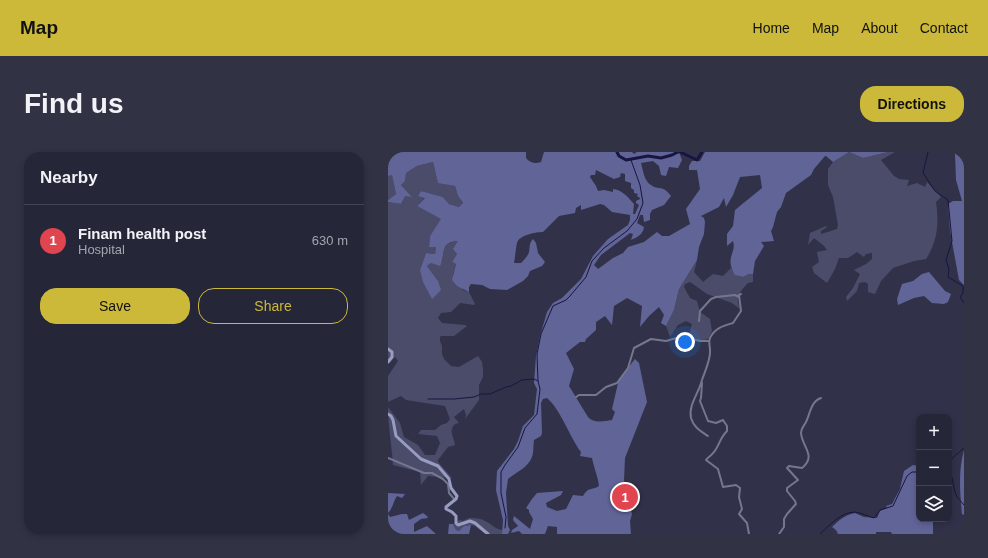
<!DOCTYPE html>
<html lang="en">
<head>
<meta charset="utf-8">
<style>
  body { margin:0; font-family:Helvetica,sans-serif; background:#313243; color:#f1f3f6 }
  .controls { position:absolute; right:12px; bottom:12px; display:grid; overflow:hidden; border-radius:8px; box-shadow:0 2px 6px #0003 }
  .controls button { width:36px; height:36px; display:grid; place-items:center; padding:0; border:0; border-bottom:1px solid #424353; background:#252638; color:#f1f3f6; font:20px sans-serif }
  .you { position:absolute; left:297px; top:190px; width:14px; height:14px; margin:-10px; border:3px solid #fff; border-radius:50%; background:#1a73e8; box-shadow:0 0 0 6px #1a73e833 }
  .badge { display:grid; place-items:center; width:26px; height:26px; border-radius:50%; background:#ccb939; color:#fff; font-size:13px; font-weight:700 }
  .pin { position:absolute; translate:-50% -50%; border:2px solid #fff; box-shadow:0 1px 4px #0006 }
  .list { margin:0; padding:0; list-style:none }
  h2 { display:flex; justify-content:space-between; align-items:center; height:52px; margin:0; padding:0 16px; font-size:17px }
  h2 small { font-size:13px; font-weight:400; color:#a3a5ae }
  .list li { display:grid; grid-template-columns:26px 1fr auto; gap:12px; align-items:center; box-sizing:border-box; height:72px; padding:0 16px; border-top:1px solid #424353 }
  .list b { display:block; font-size:15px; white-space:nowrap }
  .list p { margin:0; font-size:13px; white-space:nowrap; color:#a3a5ae }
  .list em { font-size:13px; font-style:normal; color:#a3a5ae }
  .actions { display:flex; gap:8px; padding:12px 16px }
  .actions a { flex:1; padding:9px 0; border:1px solid #ccb939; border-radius:16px; text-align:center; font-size:14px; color:#ccb939 }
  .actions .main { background:#ccb939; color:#111 }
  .icon { flex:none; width:22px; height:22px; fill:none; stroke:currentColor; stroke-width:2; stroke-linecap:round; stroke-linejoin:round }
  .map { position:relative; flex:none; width:576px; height:382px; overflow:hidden; border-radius:16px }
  header { display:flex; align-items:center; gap:24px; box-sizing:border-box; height:56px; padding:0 20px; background:#ccb939; color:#111 }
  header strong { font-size:19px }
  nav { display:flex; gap:22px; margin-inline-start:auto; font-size:14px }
  .intro { display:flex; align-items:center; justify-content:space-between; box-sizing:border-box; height:96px; padding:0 24px }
  h1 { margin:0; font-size:28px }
  .button { padding:10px 18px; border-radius:16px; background:#ccb939; color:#111; font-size:14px; font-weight:700 }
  main { display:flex; gap:24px; padding:0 24px }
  aside { flex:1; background:#252638; border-radius:16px; box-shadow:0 2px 6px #0003 }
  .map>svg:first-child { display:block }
  .green { fill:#4a4c6a }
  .forest { fill:#616497; fill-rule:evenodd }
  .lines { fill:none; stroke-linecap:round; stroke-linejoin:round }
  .stream { stroke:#181540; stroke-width:1 }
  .river { stroke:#181540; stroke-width:3 }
  .minor { stroke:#75778e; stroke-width:2 }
  .secondary { stroke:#999cc1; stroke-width:3 }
</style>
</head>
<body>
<header>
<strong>Map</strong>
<nav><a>Home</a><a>Map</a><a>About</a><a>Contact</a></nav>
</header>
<div class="intro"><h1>Find us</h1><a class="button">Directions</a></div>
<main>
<aside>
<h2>Nearby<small></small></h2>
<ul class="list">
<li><span class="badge" style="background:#e0444e">1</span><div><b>Finam health post</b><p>Hospital</p></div><em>630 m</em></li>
</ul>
<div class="actions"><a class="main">Save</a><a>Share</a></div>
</aside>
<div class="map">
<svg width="576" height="382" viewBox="0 0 576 382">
  <rect width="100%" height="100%" fill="#31324a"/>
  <g class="green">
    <path d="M461 0 475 6 500 0H507L493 8 506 24 511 27 521 28 519 34 529 31 537 35 539 30 553 45 548 50C551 70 550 89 538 107L526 109 505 116 493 129 487 142 480 140V132L477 130 471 131 469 139 459 149 458 145 465 136 472 122 466 118 478 112 484 107V101L478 102 476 105 469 100 460 106H451L447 117 439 131 426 121 424 115 431 110 429 100 439 98 436 94 426 86 420 93 422 81 438 74 439 75 433 79V82L449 77 450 73 445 45 440 33V17L445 10Z"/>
    <path d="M45 10 50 30 67 34 70 44 75 52 71 55 61 52 55 45 33 39 30 44 37 45 29 54 54 67 42 84 41 95H48L47 102 38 101 32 118 50 129 39 114 43 111 54 110C56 96 55 91 70 89L69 102 64 110 68 112 65 123 75 138 81 140 87 152 86 153 72 151 63 160 53 161 50 166 54 171 77 173 79 174 66 184H53L52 185V189L54 194V202L56 207 63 214 71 215 90 204 94 210 95 217V225L91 233V248L77 267 78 263 76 257 66 265 71 271 67 272C60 279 66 285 67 293L60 295 50 308V310L64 326 40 324 33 333 32 320 5 313C4 294 0 275 0 255L12 271 16 285 30 293 37 303H47L52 291 49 284 30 282 33 278H47L53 273 59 271 62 267 57 254 18 248 13 244 0 250V224L10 209 7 205 0 212V50L13 52 17 43 23 44 13 33 17 29 18 21 29 14Z"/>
    <polygon points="4,22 8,42 0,48 0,24"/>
    <path d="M309 108 306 120 315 130 325 122 335 124 343 116 348 123 355 125 361 122H365V130L360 131C351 141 347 144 352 157L344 151 319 142 302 130 297 132 296 135 302 146 309 149 312 160 322 167 324 179 320 187C312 189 307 189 301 183L304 172 298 169 290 173 282 185 278 174 286 158 291 137Z"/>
    <path d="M81 366C87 366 92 366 97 369 104 372 108 378 115 378L114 382H97L87 374 83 373H79L71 379 68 378 65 372 72 368 75 369Z"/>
  </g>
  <g class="forest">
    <path d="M0 0H138V6C142 11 147 12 153 10L156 0H244L246 2 249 0H291L294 8 290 16 281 15 278 24 273 23 271 14 265 9 253 11C255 18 256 29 263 33 271 39 274 32 283 44L276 53 264 58 262 62V68L256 70 255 63H252L249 71 256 75C255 82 250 85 243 88L245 82 242 81 213 103 206 113 210 117 225 106 235 101 240 95 256 90 269 80 274 84H281L302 72 298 57 312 37 309 18H301V14L304 9H312L317 0H500L475 6 461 0 445 10 438 4H437L426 17 423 23 398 41 393 55 389 60 385 75 383 79 386 89 373 90 376 94 367 109 365 122H361L355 125 347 123C336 105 349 101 345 89L339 94V82L345 74 347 58 374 36 372 23 352 25 345 43 338 55 336 46 331 55 313 64 316 66 317 70 316 82 311 95 309 108 291 137 286 158 278 174 273 171 276 163 271 155 261 164 252 175 254 154 239 146 226 154 224 173 217 164 208 170V178L198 187 197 190H192L178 201 186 217 181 234 200 265C206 272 216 269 224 268L227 260 224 257 231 227 247 207 251 211 259 250 237 306 236 328 244 362 242 369 243 382H169V375L160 374 157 382H134L131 379 123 381 124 378 130 374 125 368 126 364 142 377 145 367 141 360V358L138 356 144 347 149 341 175 339 173 343 158 351 159 355 169 359 178 357 185 343 195 344C201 334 203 339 211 334 210 325 206 316 204 306L192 304 193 300C181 284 173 258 159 246L155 247 153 251 154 281 153 284 146 288C145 293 146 300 144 305 140 316 128 320 120 327L118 341 120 374 122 378 120 382H114L115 368 108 338 109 319 126 297 130 289 135 274 146 263 149 237 146 231 148 204 152 184 159 160 165 151 174 146 193 127 205 104 220 87 240 73 242 68V63L224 60 216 53 212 52 193 58V53L188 56 187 61 171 64 155 80C148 80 131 83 129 91 128 94 127 107 126 111H133C136 108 140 104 141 100 142 95 141 91 145 87L148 91 150 101 157 110 154 114 142 119 140 124 135 129 119 138 102 137 94 133 83 132 81 135V140L69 134 64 128 68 112 64 110 69 102 65 97 70 89C51 90 58 102 52 114L43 111 39 114 50 129 53 138 44 147 35 130 32 118 38 101 47 102 48 95H41L42 84 53 67 29 54 37 46 30 44 33 39 55 45 61 52 71 55 75 51 70 44 67 34 50 31 45 10 29 14 18 21 17 29 13 33 24 45 17 44 13 52 0 50V48L8 42 4 23 0 24ZM208 18 226 27 232 25 233 21 237 22V29L243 31V36L246 38V41L250 42 249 44 252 46V47L248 49V51L251 53 247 62H245L246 52C241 46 233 37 225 37V40L216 38 210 39 208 34 202 25 203 23H207Z"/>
    <polygon points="565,0 576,0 576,133 571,128 562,79 560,52 565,49 574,49 568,28 567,2"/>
    <polygon points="541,120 557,139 563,142 560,150 556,152 544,151 536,144 526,146 510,153 509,147 514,132 525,129 534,122"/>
    <path d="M576 298V363L574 362C572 341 570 319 576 298Z"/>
    <path d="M525 313 531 314V367H545V382H504L503 380H488V382H450L448 378 444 375C451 368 457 363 467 361L476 365 489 366 492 359 499 356 498 354 504 352 512 337 516 319Z"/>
    <path d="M0 341 17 342 14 346 9 344C5 350 5 356 0 361Z"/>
    <polygon points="35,361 39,364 40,366 33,367 26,372 26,380 39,374 48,382 0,382 0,362 2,365 14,362 19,362 21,368"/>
    <polygon points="61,372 65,372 68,378 71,379 76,374 83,373 81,382 60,382"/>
  </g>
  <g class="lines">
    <g class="stream">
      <polyline points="540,0 535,21 547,39 560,48 564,89 558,108 561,117 560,125 575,134 575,141 572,145 576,151"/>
      <polyline points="40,247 66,247 86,245 93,242 102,242 118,235 123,234 134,228 146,227 150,229"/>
      <polyline points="561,309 576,296"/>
      <polyline points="561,312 567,340 569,345 576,353"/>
      <polyline points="117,376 118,365 113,341 113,320 117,313 130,295 137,276 149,262 152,237 150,229 149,202 153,182 165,154 178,148 182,144 198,125 204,109 216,96 239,79 249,67 255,51 252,33 243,8"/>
      <path d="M432 382C442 373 453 360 467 360 473 361 480 364 486 366L492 358 505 354 519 324 524 320H531"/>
    </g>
    <g class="river">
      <polyline points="229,0 231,4 238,8 260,4 273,6 284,3 290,0"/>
      <polyline points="292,0 309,8 314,0"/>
    </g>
    <g class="minor">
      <polyline points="311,169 312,159 323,147 328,145 347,143 351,145"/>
      <path d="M314 231 313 246 312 249 320 269 328 271 335 268 339 274V279C331 287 331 295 325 301 323 304 320 305 318 308L330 317 335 335 348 333 352 336 351 345 354 357 351 362 359 371 361 382"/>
      <polyline points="188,245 191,243 208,243 218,235 229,231 240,216 246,196 263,187 278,189 292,185 312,189 321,189"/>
      <path d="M320 284C313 279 306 276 303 266 300 253 311 241 314 228 317 219 323 207 322 198 322 193 320 190 322 186 327 176 335 174 345 171L353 159 351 143 353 142"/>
      <polyline points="0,306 36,321 44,321 55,327 60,332 61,341 67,348"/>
      <path d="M391 382 396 375V367L399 362 408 352 407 349 399 339V336L410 328 399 316 401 314 414 316C429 304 414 295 413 281 413 276 416 274 418 270 422 262 423 249 433 246"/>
    </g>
    <g class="secondary">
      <polyline points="0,197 4,200 4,205 0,210"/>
      <polyline points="0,262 3,264 5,268 8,284 33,307 50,314 61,327 63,336 69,344 68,347 58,355 58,357 64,360 68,364 68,371 70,373 82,369 87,371 100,382"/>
    </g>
  </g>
</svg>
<div class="controls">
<button>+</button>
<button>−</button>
<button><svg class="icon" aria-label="layers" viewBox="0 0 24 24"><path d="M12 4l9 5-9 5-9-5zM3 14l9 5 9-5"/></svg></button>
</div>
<div class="you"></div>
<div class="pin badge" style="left:237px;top:345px;background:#e0444e">1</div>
</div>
</main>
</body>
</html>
